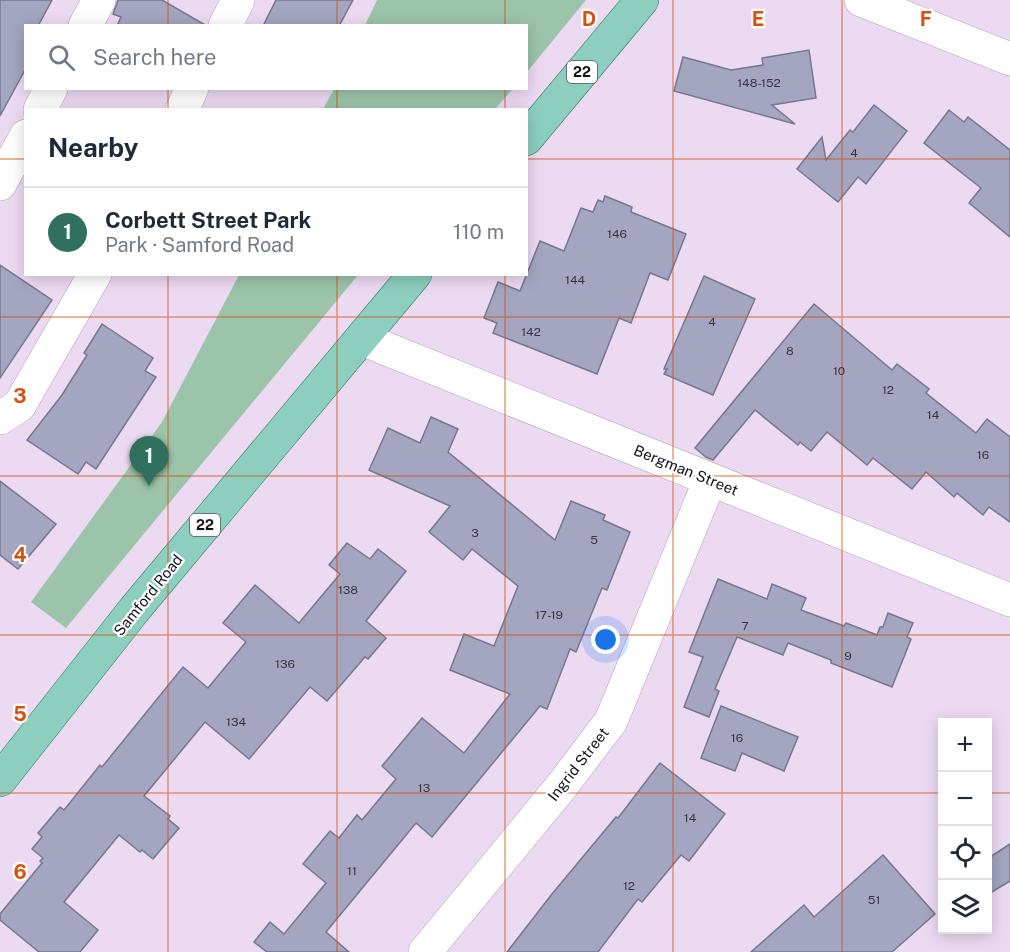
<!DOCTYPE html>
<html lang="en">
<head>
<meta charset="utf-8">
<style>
  body { margin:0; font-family:"Public Sans",sans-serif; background:#f6f6f7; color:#1f2937 }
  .controls { position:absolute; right:18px; bottom:18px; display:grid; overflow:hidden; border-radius:0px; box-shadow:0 3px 15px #0003 }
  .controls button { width:54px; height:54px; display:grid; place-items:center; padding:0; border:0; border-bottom:2px solid #e0e1e3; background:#fff; color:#1f2937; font:30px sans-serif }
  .you { position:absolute; left:606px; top:640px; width:21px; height:21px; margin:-15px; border:4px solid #fff; border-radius:50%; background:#1a73e8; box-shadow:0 0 0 9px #1a73e833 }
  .badge { display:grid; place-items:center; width:39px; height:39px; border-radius:50%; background:#30705e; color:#fff; font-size:20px; font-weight:700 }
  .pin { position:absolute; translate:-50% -50px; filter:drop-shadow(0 2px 3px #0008) }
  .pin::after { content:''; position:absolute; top:32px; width:21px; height:18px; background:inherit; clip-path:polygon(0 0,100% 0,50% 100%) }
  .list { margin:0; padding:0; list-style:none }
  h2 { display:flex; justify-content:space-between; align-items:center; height:78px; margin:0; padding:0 24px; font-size:26px }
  h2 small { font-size:20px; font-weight:400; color:#747a83 }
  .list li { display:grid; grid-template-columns:39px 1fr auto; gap:18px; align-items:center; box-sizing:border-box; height:90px; padding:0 24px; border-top:2px solid #e0e1e3 }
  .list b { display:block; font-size:22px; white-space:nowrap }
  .list p { margin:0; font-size:20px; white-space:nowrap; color:#747a83 }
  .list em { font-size:20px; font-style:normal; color:#747a83 }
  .icon { flex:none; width:33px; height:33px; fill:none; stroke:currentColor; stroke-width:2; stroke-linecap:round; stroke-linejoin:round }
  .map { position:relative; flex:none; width:1010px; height:952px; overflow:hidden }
  .search { position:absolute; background:#fff; box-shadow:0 3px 15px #0003; left:24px; top:24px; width:504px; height:66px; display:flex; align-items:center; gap:15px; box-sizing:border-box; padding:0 21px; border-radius:0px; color:#747a83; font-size:22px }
  .panel { position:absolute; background:#fff; box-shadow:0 3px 15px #0003; left:24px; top:108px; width:504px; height:168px; border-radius:0px }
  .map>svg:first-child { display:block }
  .green { fill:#9cc4aa }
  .building { fill:#a4a5c0; stroke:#767790; stroke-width:1.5 }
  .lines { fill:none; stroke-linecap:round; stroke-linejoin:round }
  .minor-casing { stroke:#b2a1b8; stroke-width:34 }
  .major-casing { stroke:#317769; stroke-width:34 }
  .minor { stroke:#fff; stroke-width:33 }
  .major { stroke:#8ccfbf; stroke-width:33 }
  .grid { fill:none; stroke:#d3520d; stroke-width:1.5; stroke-opacity:0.55 }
  .labels { text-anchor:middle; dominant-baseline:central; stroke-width:4.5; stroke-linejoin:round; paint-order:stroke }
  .number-label { font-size:12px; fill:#393441 }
  .shield { fill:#fff; stroke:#5b575d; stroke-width:1.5 }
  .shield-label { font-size:14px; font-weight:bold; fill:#150f17 }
  .street-label { font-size:15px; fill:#150f17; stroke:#fff }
  .grid-label { font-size:20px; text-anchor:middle; font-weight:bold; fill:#d3520d; stroke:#fff; stroke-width:4.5; stroke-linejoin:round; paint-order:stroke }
</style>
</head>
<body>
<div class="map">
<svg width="1010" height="952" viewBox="0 0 1010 952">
  <rect width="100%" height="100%" fill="#ecdaf2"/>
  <g class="green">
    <polygon points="377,0 586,0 527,72 526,26 365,25"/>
    <polygon points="334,89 334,88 513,89 495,109 323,109"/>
    <polygon points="239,275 358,275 66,628 31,602 162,422"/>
  </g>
  <g class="building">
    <polygon points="0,0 52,0 38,26 26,26 26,68 0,116"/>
    <polygon points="118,0 162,0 207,26 117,26 121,17 113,14"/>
    <polygon points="276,0 353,0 339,26 263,26"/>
    <polygon points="809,50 816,98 772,105 795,124 674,91 683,57 731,70 763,65 762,58"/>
    <polygon points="874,105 907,131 866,184 858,177 838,202 797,169 822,137 826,160 850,130 853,132"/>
    <polygon points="949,110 964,122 968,117 1010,150 1010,237 969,203 981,188 924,143"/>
    <polygon points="605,196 632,207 631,212 686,234 668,280 650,273 631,323 619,318 597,374 493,333 497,323 484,318 498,282 520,291 540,241 564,251 581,208 593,212 598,200 603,202"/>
    <polygon points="0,265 52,300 0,378"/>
    <polygon points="704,276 755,299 713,395 664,374 667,369 664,369"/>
    <polygon points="814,304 892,370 897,364 929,389 926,393 976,433 987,419 1010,437 1010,522 989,507 983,515 957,493 954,497 926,472 912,489 873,458 867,465 827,432 811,451 800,442 798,445 755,410 713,460 706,457 695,448"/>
    <polygon points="102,324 153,358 145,371 156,377 96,469 86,462 78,474 27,440 62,395 87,355 84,353"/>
    <polygon points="431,417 458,429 448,452 555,540 571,501 605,515 603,520 630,532 607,590 602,588 576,652 570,649 547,709 540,706 432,837 416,823 326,932 349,952 267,952 254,942 270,922 284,934 326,883 303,864 330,831 339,838 357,815 362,820 396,779 382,766 422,718 464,753 510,694 450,670 464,634 494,646 518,586 472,549 463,560 429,532 450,506 369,470 388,428 420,443"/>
    <polygon points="0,481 56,524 18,569 0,555"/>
    <polygon points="347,543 370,559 378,549 406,571 366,621 386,638 368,659 365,657 327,701 310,687 249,759 205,722 144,796 170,816 168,819 179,828 153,859 142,850 140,852 119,835 64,902 98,930 80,952 39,952 0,920 0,914 42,863 40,861 43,858 32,849 42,837 38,833 60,807 64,810 100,765 102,767 183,667 208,688 246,642 223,623 255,585 299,623 340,574 329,565"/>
    <polygon points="718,579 767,599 772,584 806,598 801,610 844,626 846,623 877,635 880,627 883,627 888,613 913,623 907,637 911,639 892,687 831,663 831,660 788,643 783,655 737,637 715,689 719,691 709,717 684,707 703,657 689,652"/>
    <polygon points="721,706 798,737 784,771 742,753 735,771 701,758"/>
    <polygon points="660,763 725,814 689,861 681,855 642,902 638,899 598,952 507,952 552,894 616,817 618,818"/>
    <polygon points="1010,844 1010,881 987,895 987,859"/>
    <polygon points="883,855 935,914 892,952 751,952 804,905 814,917"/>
  </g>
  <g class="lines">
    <defs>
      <g id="minor">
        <polyline points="861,0 1010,59"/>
        <polyline points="85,26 99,0"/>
        <polyline points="225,26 238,0"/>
        <polyline points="40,110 51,88"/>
        <polyline points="182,110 192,88"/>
        <polyline points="0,184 26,136"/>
        <polyline points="362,339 1010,600"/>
        <polyline points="0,418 19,406 95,274"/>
        <polyline points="425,952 561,787 611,721 710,480"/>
      </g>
      <g id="major">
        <polyline points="526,139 642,0"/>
        <polyline points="0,780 134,610 415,274"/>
      </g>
    </defs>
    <use href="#minor" class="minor-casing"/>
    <use href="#major" class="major-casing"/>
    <use href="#minor" class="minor"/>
    <use href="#major" class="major"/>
  </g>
  <path class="grid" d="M168 0V26M337 0V26M505 0V26M673 0V952M842 0V952M168 88V110M337 88V110M505 88V110M0 159H26M526 159H1010M168 274V952M337 274V952M505 274V952M0 317H1010M0 476H1010M0 635H1010M0 793H942M988 793H1010"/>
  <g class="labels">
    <g class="number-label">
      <text x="759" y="83">148-152</text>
      <text x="854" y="153">4</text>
      <text x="617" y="234">146</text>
      <text x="575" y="280">144</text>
      <text x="712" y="322">4</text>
      <text x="531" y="332">142</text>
      <text x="790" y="351">8</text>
      <text x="839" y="371">10</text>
      <text x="888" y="390">12</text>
      <text x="933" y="415">14</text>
      <text x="983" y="455">16</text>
      <text x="475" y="533">3</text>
      <text x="594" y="540">5</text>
      <text x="348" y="590">138</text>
      <text x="549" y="615">17-19</text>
      <text x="745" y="626">7</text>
      <text x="848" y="656">9</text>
      <text x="285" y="664">136</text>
      <text x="236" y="722">134</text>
      <text x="737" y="738">16</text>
      <text x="424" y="788">13</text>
      <text x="690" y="818">14</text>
      <text x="352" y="871">11</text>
      <text x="629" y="886">12</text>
      <text x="874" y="900">51</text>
    </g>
    <g class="shield">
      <rect x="567" y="61" width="30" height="22" rx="4.5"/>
      <rect x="190" y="514" width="30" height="22" rx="4.5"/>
    </g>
    <g class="shield-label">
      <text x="582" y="72">22</text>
      <text x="205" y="525">22</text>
    </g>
    <g class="street-label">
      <text transform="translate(686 470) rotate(22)">Bergman Street</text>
      <text transform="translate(148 595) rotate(-51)">Samford Road</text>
      <text transform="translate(578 764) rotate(-52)">Ingrid Street</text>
    </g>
  </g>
  <g class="grid-label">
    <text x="589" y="26">D</text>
    <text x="758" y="26">E</text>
    <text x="926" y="26">F</text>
    <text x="20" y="403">3</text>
    <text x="20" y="562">4</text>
    <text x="20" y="721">5</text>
    <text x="20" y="879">6</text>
  </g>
</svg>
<div class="controls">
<button>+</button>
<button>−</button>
<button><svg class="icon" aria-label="locate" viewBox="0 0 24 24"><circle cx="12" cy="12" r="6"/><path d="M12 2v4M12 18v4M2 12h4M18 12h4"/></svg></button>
<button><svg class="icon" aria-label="layers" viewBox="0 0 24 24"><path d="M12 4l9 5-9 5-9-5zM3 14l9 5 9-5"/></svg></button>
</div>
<div class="you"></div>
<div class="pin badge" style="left:149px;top:486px">1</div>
<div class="search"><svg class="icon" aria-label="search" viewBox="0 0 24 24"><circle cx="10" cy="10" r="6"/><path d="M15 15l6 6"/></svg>Search here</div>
<section class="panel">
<h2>Nearby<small></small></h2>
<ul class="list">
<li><span class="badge">1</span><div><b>Corbett Street Park</b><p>Park · Samford Road</p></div><em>110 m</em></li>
</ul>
</section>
</div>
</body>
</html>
